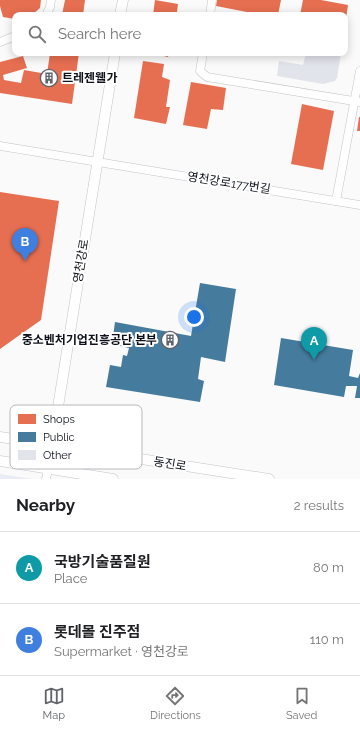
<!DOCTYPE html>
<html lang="en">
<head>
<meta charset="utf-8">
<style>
  body { margin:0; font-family:Raleway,"Noto Sans KR",sans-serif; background:#f6f6f6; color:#202124 }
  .you { position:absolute; left:194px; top:317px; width:14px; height:14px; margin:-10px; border:3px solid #fff; border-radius:50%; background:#1a73e8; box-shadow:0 0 0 6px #1a73e833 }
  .badge { display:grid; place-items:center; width:26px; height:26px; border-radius:50%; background:#61636a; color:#fff; font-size:13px; font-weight:700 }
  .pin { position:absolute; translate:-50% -33px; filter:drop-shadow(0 1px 2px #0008) }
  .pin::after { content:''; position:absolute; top:21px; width:14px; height:12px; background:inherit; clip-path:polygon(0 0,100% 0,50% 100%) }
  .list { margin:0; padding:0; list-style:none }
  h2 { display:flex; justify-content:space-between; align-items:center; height:52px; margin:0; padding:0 16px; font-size:17px }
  h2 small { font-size:13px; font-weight:400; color:#757577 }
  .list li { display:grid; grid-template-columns:26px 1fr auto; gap:12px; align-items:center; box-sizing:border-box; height:72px; padding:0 16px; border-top:1px solid #e0e0e0 }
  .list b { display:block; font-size:15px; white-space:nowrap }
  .list p { margin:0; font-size:13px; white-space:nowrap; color:#757577 }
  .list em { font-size:13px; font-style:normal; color:#757577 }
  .icon { flex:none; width:22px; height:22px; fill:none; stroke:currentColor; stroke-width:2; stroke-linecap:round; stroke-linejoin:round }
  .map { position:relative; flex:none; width:360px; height:479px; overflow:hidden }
  .search { position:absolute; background:#fff; box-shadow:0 2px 10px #0003; left:12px; right:12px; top:12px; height:44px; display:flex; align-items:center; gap:10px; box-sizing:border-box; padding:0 14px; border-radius:8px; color:#757577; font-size:15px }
  .sheet { height:196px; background:#fff }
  nav { display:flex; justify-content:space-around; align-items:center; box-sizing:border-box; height:56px; border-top:1px solid #e0e0e0; background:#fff; font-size:11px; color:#757577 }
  nav a { display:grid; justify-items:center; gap:2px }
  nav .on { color:#61636a }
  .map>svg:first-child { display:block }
  .green { fill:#eaecf5 }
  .shops { fill:#e76f51 }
  .public { fill:#457b9d }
  .building { fill:#e2e4eb }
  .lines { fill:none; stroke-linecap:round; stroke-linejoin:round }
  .minor-casing { stroke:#c1c3c9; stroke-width:9 }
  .tertiary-casing { stroke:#c1c3c9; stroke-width:11 }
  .minor { stroke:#fefefe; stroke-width:8 }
  .tertiary { stroke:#fefefe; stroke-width:10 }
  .labels { text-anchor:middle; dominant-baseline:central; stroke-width:4; stroke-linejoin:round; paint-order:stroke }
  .poi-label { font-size:12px; font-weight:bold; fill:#0e111c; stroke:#fff; text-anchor:start }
  .street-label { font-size:12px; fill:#0e111c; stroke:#fff }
  .key { fill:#fff; stroke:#b7b8bb; stroke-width:1 }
  .key-label { font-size:11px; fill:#0e111c }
</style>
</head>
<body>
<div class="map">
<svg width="360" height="479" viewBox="0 0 360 479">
  <rect width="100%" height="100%" fill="#fafafa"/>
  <polygon class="green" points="0,474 33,479 0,479"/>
  <g class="shops">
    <polygon points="0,0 41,0 40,8 32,15 15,15 15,19 3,17 0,6"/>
    <polygon points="65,0 85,0 83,15 62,15"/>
    <polygon points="155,0 178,4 177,12 181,13 181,15 153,15"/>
    <polygon points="217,0 281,0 278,15 263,15 216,6"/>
    <polygon points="303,0 321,0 348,5 346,19 345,15 300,15"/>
    <polygon points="50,53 79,53 72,104 0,93 0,62 23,56 27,68 3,75 4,80 21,83 24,70 47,74"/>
    <polygon points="150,53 169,53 168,57"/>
    <polygon points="143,61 164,64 162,77 170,80 166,107 170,107 166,124 134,118"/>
    <polygon points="191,82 226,88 223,110 211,109 207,129 183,125"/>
    <polygon points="302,104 334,111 323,170 291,164"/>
    <polygon points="359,117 360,117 360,131 357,131"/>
    <polygon points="0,192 59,201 41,320 0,349"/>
  </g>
  <g class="public">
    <polygon points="200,283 236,289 225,362 201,357 198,379 204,381 200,402 106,387 110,365 121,367 123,355 127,356 129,348 112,344 115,322 191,336"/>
    <polygon points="281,338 353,350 349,376 358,378 360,373 360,398 355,398 357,386 346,386 344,397 274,385"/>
  </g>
  <polygon class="building" points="306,53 341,53 337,78 335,81 323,84 277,76 279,61 303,65"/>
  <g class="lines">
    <defs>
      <g id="minor">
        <polyline points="46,15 50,7 51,0"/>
        <polyline points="210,15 212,0"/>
        <polyline points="0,42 15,36"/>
        <polyline points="203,53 200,71 207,77 360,102"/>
        <polyline points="0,146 360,205"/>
        <polyline points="336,201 360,71"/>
        <polyline points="46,479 48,469"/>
      </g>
      <g id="tertiary">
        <polyline points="120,15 123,0"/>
        <polyline points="0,437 269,479"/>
        <polyline points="0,461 113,479"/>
        <polyline points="48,469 115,53"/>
      </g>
    </defs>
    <use href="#minor" class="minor-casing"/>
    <use href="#tertiary" class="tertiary-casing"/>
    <use href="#minor" class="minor"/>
    <use href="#tertiary" class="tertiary"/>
  </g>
  <defs>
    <symbol id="building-ring" viewBox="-11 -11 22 22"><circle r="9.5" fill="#fff" stroke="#61636a" stroke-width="1.5"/><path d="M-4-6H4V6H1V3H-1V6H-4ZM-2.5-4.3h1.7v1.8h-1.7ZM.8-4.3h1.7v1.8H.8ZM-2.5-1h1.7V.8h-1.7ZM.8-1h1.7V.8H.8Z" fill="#61636a"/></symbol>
  </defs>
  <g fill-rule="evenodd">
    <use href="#building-ring" x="39" y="68" width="20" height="20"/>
    <use href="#building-ring" x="160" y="330" width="20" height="20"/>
  </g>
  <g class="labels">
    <g class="poi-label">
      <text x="62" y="78">트레젠웰가</text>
      <text x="157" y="340" text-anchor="end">중소벤처기업진흥공단 본부</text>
    </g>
    <g class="street-label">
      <text transform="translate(229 183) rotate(9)">영천강로177번길</text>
      <text transform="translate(81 261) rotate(-81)">영천강로</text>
      <text transform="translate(170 464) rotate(9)">동진로</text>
    </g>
  </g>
  <rect x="10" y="405" width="132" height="64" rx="6" class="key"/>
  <rect x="18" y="414" width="18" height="10" fill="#e76f51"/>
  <rect x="18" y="432" width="18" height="10" fill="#457b9d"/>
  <rect x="18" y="450" width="18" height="10" fill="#e2e4eb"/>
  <g class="key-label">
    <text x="43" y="423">Shops</text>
    <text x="43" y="441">Public</text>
    <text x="43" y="459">Other</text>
  </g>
</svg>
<div class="you"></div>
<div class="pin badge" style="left:314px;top:360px;background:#0f9aa8">A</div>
<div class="pin badge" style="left:25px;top:261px;background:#3f7fe0">B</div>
<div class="search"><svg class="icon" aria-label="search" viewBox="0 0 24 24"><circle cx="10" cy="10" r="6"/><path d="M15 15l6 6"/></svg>Search here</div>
</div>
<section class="sheet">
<h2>Nearby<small>2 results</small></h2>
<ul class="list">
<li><span class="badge" style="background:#0f9aa8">A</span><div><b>국방기술품질원</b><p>Place</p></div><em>80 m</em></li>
<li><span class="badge" style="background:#3f7fe0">B</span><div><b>롯데몰 진주점</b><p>Supermarket · 영천강로</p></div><em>110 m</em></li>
</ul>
</section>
<nav>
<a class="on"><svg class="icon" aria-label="map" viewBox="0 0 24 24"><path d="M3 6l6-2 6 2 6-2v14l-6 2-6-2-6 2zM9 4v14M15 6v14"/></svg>Map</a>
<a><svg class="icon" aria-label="directions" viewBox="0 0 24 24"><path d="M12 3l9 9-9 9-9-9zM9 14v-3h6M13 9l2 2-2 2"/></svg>Directions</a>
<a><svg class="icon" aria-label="saved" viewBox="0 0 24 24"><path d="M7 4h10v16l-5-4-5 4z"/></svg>Saved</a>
</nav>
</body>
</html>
